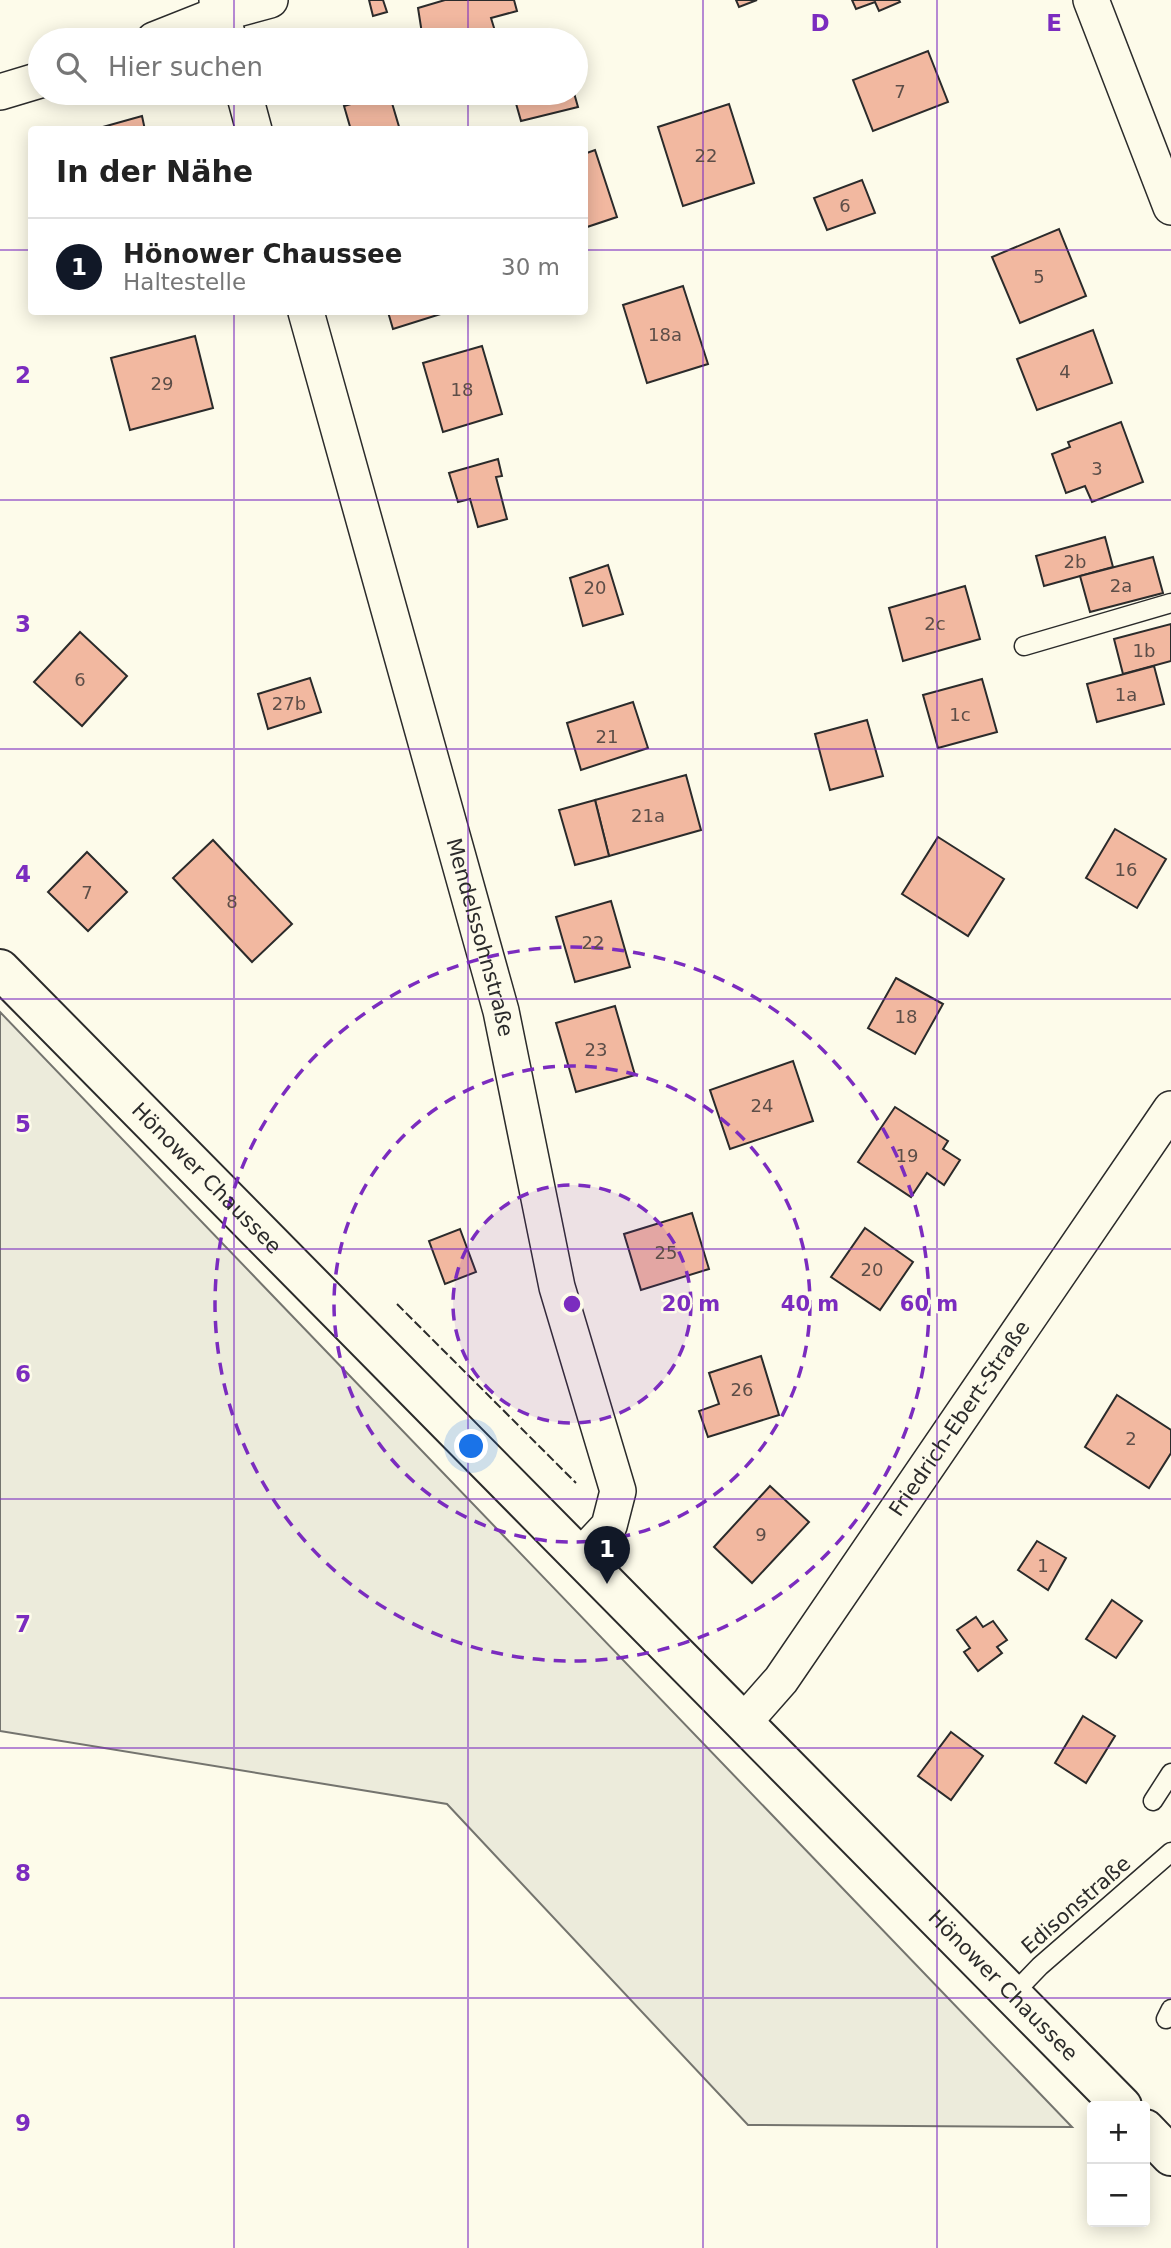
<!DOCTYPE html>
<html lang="de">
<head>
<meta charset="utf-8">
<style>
  body { margin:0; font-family:"DejaVu Sans",sans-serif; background:#f6f6f6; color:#222 }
  .controls { position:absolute; right:21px; bottom:21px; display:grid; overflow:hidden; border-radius:7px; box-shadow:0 4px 18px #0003 }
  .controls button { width:63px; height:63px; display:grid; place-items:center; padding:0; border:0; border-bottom:2px solid #e0e0e0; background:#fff; color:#222; font:35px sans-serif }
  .you { position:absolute; left:472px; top:1447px; width:24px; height:24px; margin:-18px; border:5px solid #fff; border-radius:50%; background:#1a73e8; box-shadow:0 0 0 10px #1a73e833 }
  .badge { display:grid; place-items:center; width:46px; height:46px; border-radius:50%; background:#111827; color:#fff; font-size:23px; font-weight:700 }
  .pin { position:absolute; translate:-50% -58px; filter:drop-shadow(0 2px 4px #0008) }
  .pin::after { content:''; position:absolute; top:37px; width:24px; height:21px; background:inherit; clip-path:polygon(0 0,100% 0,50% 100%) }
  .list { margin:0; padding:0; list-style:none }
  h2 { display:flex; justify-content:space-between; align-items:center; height:91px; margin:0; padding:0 28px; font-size:30px }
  h2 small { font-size:23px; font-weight:400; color:#767676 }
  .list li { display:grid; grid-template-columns:46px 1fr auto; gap:21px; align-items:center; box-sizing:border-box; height:98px; padding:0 28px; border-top:2px solid #e0e0e0 }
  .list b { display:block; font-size:26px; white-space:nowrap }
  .list p { margin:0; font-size:23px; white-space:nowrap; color:#767676 }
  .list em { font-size:23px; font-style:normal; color:#767676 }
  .icon { flex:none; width:38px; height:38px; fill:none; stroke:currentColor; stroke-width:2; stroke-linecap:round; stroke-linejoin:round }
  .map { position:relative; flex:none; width:1171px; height:2248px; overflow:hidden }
  .search { position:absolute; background:#fff; box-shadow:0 4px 18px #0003; left:28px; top:28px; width:560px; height:77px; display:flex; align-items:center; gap:18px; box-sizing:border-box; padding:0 24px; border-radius:38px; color:#767676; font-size:26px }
  .panel { position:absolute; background:#fff; box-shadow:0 4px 18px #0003; left:28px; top:126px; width:560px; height:189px; border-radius:7px }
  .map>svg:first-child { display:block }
  .green { fill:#ecebdb; stroke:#74746e; stroke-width:2 }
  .building { fill:#f2b8a0; stroke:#2b2b2b; stroke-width:2 }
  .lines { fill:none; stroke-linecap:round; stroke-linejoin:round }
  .lane-casing { stroke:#2b2b2b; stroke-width:21 }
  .street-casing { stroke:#2b2b2b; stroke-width:38 }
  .secondary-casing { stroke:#2b2b2b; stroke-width:42 }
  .lane { stroke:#fdfbea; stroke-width:18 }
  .street { stroke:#fdfbea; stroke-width:35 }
  .secondary { stroke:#fdfbea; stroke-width:38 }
  .fence { stroke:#2b2b2b; stroke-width:2; stroke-dasharray:9 3.5; stroke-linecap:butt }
  .grid { fill:none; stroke:#7b2cbf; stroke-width:2; stroke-opacity:0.55 }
  .ring { fill:none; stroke:#7b2cbf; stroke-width:3.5; stroke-dasharray:12 9 }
  .labels { text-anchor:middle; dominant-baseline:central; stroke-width:5; stroke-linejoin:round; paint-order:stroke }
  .number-label { font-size:18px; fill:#5d4e48 }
  .street-label { font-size:21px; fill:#2b2b2b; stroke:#fdfbea }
  .grid-label { font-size:23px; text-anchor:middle; font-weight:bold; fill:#7b2cbf; stroke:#fdfbea; stroke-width:5; stroke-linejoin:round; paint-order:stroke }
  .centre { fill:#7b2cbf; stroke:#fdfbea; stroke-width:3.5 }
  .ring-label { font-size:21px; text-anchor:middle; font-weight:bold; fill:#7b2cbf; stroke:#fdfbea; stroke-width:5; stroke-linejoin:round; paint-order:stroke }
</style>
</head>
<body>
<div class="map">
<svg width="1171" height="2248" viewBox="0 0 1171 2248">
  <rect width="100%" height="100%" fill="#fdfbea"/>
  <polygon class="green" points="0,1012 1072,2127 748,2125 447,1804 0,1731"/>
  <g class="building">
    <polygon points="369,0 383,0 387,12 373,16"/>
    <polygon points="445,0 514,0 517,11 491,18 495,31 476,37 477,40 423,40 418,8"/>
    <polygon points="736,0 757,0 739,7"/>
    <polygon points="852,0 899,0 900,2 879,11 875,2 856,9"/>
    <polygon points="928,51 948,102 873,131 853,80"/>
    <polygon points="389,93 400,130 351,130 344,106"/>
    <polygon points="513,93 574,93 578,107 521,121"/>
    <polygon points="729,104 754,183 683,206 658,127"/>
    <polygon points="142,116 145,130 92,130"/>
    <polygon points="595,150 617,217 584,228 584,154"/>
    <polygon points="862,180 875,213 827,230 814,198"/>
    <polygon points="1059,229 1086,296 1020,323 992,257"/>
    <polygon points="683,286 708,364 647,383 623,305"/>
    <polygon points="388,312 447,312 393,329"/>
    <polygon points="1093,330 1112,383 1037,410 1017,359"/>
    <polygon points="195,336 213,408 130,430 111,358"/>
    <polygon points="482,346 502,414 443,432 423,363"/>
    <polygon points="1121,422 1143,482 1092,502 1085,486 1066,493 1052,454 1070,447 1068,442"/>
    <polygon points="498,459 502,476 496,477 507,519 478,527 470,499 458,502 449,473"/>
    <polygon points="1105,537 1113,567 1044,586 1036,556"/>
    <polygon points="1153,557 1163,593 1090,612 1080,576"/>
    <polygon points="608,565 623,614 583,626 570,578"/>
    <polygon points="965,586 980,639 903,661 889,608"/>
    <polygon points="1171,624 1171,661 1123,674 1114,639"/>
    <polygon points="80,632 127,676 82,726 34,682"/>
    <polygon points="1154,666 1164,704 1097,722 1087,684"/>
    <polygon points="310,678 321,712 268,729 258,694"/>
    <polygon points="982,679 997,732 938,748 923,695"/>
    <polygon points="633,702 648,748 581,770 567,723"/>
    <polygon points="867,720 883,776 830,790 815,734"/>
    <polygon points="686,775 701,830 609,856 595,800"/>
    <polygon points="595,800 609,856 575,865 559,810"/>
    <polygon points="1115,829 1166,859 1137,908 1086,878"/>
    <polygon points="938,837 1004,879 968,936 902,894"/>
    <polygon points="213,840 292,924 252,962 173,878"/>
    <polygon points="87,852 127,892 88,931 48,892"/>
    <polygon points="611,901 630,967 575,982 556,917"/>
    <polygon points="896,978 943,1004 915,1054 868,1028"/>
    <polygon points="615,1006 635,1075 576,1092 556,1023"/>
    <polygon points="793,1061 813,1121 730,1149 710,1090"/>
    <polygon points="895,1107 948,1141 943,1149 960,1160 944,1185 927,1173 911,1197 858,1162"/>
    <polygon points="692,1213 709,1269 641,1290 624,1234"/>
    <polygon points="865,1228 913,1262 880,1310 831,1277"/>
    <polygon points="460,1229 476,1272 445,1284 429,1241"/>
    <polygon points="761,1356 779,1415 708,1437 699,1411 719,1404 709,1373"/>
    <polygon points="1117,1395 1171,1430 1171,1453 1149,1488 1085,1447"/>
    <polygon points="770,1486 809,1522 752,1583 714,1547"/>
    <polygon points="1037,1541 1066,1558 1048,1590 1018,1570"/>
    <polygon points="1112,1600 1142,1621 1116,1658 1086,1639"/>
    <polygon points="976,1617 983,1627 993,1621 1007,1640 997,1647 1002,1653 978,1671 964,1652 970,1648 957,1630"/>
    <polygon points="1083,1716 1115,1736 1086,1783 1055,1763"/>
    <polygon points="951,1732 983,1756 951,1800 918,1776"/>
  </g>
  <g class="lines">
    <defs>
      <g id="lane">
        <polyline points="1024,646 1171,603"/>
        <polyline points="1153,1801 1171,1773"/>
        <polyline points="1013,1994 1040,1966 1171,1852"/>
        <polyline points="1166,2019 1171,2009"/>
      </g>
      <g id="street">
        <polyline points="217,0 229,40"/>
        <polyline points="1091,0 1171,207"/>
        <polyline points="154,40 222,13 270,0"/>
        <polyline points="0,92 40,80"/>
        <polyline points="244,93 254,130"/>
        <path id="s1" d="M306 312 501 1011 557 1287 618 1491 609 1526 580 1557"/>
        <path id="s2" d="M743 1723 781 1680 1171 1109"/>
      </g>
      <g id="secondary">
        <path id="s3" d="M0 969 1122 2106"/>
        <polyline points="1145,2129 1171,2156"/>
      </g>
    </defs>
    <use href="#lane" class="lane-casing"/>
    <use href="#street" class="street-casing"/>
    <use href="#secondary" class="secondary-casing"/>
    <use href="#lane" class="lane"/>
    <use href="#street" class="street"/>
    <use href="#secondary" class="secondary"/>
    <polyline class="fence" points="397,1304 576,1483"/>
  </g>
  <path class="grid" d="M234 0V40M468 0V40M703 0V2248M937 0V2248M234 93V130M468 93V130M0 250H32M584 250H1171M234 312V2248M468 312V2248M0 500H1171M0 749H1171M0 999H1171M0 1249H1171M0 1499H1171M0 1748H1171M0 1998H1171"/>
  <circle cx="572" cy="1304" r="119" fill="#7b2cbf" fill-opacity=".12"/>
  <g class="ring">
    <circle cx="572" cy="1304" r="119"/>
    <circle cx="572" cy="1304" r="238"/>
    <circle cx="572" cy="1304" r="357"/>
  </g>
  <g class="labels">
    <g class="number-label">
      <text x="900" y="91">7</text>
      <text x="706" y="155">22</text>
      <text x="845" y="205">6</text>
      <text x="1039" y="276">5</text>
      <text x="665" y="334">18a</text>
      <text x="1065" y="371">4</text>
      <text x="162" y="383">29</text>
      <text x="462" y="389">18</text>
      <text x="1097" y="468">3</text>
      <text x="1075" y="561">2b</text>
      <text x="1121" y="585">2a</text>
      <text x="595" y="587">20</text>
      <text x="935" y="623">2c</text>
      <text x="1144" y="650">1b</text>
      <text x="80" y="679">6</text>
      <text x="1126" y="694">1a</text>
      <text x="289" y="703">27b</text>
      <text x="960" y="714">1c</text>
      <text x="607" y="736">21</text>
      <text x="648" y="815">21a</text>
      <text x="1126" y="869">16</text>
      <text x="87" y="892">7</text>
      <text x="232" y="901">8</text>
      <text x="593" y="942">22</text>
      <text x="906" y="1016">18</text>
      <text x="596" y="1049">23</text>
      <text x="762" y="1105">24</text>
      <text x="907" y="1155">19</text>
      <text x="666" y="1252">25</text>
      <text x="872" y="1269">20</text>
      <text x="742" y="1389">26</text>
      <text x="1131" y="1438">2</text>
      <text x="761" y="1534">9</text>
      <text x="1043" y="1565">1</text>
    </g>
    <g class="street-label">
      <text stroke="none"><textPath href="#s1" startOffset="649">Mendelssohnstraße</textPath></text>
      <text stroke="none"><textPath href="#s3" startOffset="294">Hönower Chaussee</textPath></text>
      <text stroke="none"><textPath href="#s2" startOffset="374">Friedrich-Ebert-Straße</textPath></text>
      <text transform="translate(1076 1905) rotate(-41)">Edisonstraße</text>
      <text stroke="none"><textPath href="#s3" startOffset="1428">Hönower Chaussee</textPath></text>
    </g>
  </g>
  <g class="grid-label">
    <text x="820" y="31">D</text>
    <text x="1054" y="31">E</text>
    <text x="23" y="383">2</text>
    <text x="23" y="632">3</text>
    <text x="23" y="882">4</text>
    <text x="23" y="1132">5</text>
    <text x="23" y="1382">6</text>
    <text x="23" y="1632">7</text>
    <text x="23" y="1881">8</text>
    <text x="23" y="2131">9</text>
  </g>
  <circle cx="572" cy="1304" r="10" class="centre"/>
  <g class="ring-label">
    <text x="691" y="1311">20 m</text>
    <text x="810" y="1311">40 m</text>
    <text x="929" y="1311">60 m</text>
  </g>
</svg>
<div class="controls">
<button>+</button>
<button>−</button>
</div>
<div class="you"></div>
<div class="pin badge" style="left:607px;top:1584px">1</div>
<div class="search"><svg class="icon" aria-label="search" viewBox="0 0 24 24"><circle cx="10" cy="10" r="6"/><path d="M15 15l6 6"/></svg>Hier suchen</div>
<section class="panel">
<h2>In der Nähe<small></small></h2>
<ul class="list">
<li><span class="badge">1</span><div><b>Hönower Chaussee</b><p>Haltestelle</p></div><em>30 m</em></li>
</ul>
</section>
</div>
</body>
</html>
